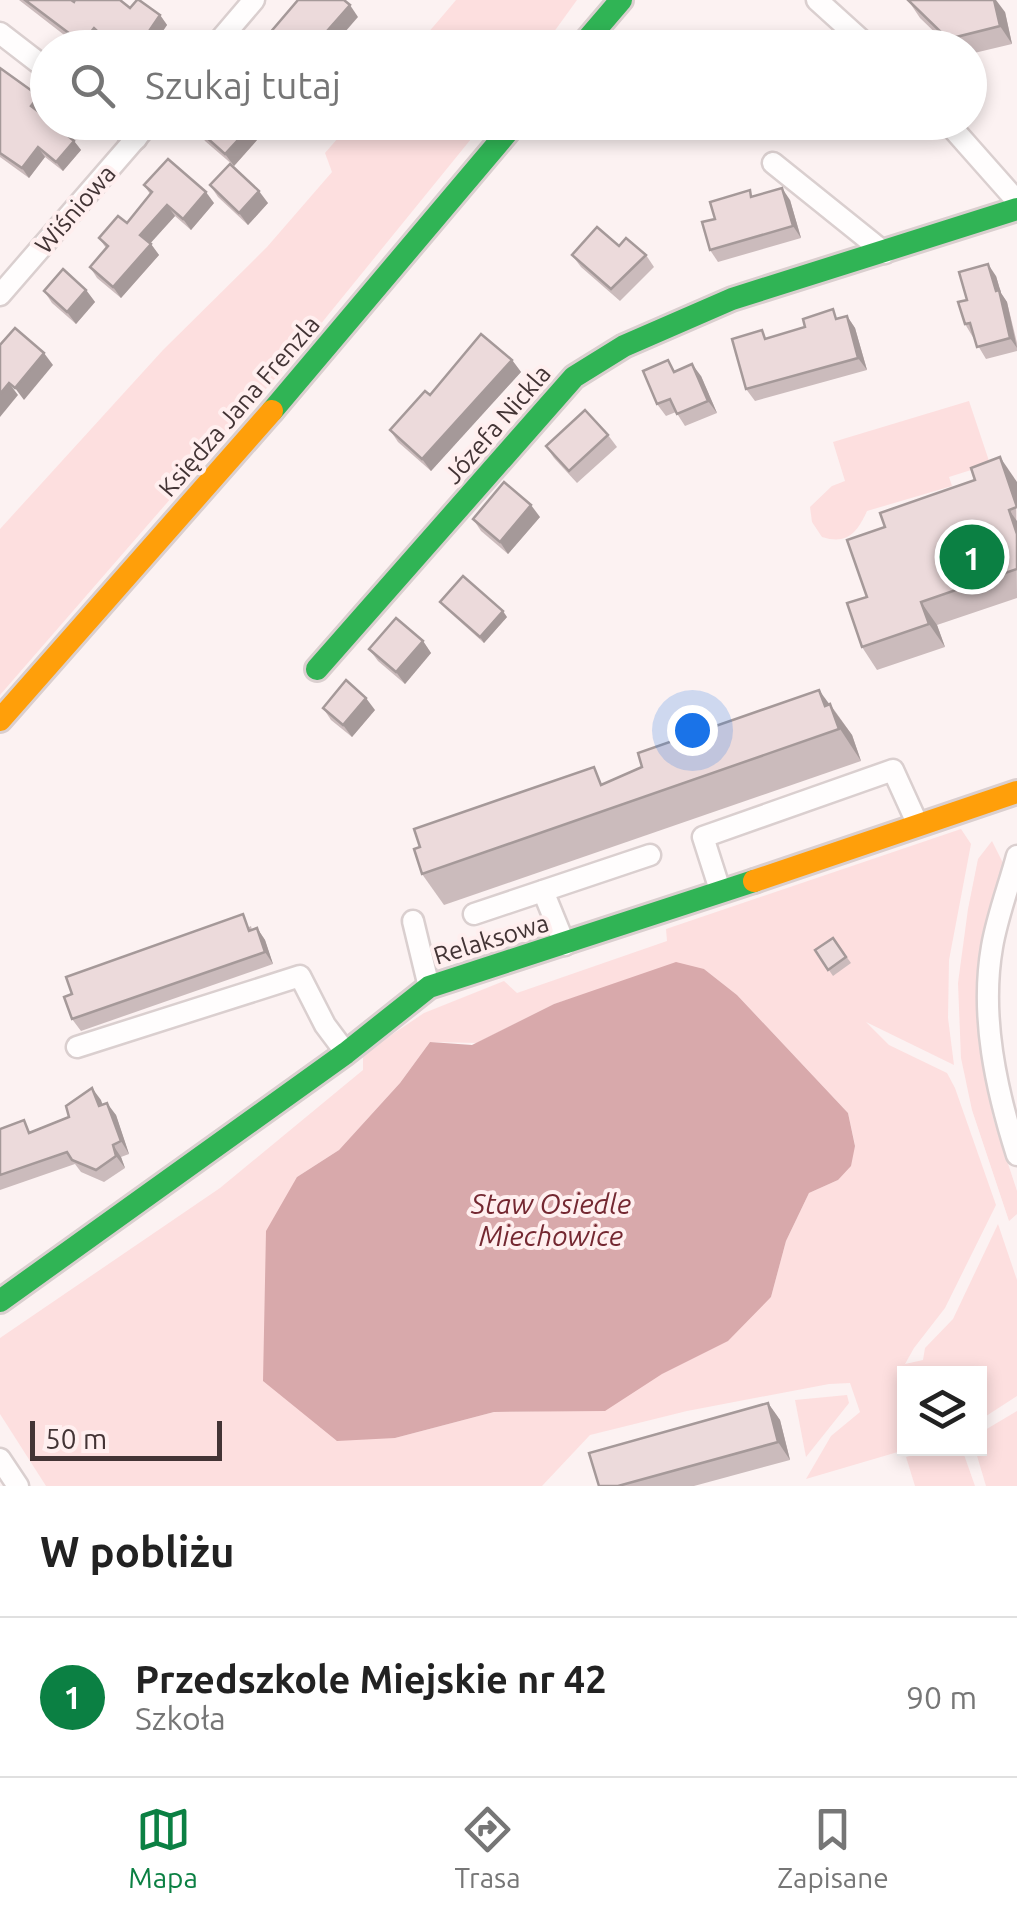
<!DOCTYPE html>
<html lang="pl">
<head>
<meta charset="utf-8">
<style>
  body { margin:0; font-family:Ubuntu,sans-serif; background:#f2f2f2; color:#222 }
  .controls { position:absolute; right:30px; bottom:30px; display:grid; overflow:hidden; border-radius:0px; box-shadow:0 5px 15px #0003 }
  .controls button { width:90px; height:90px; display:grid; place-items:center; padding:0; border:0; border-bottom:2px solid #e0e0e0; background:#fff; color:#222; font:50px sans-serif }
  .scale { position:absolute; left:30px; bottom:25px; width:192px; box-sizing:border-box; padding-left:10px; border:5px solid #433435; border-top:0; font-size:28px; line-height:35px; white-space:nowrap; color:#433435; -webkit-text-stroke:8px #ffefef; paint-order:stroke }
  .you { position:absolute; left:692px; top:730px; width:35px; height:35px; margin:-25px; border:8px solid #fff; border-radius:50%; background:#1a73e8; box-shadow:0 0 0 15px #1a73e833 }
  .badge { display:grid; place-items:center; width:65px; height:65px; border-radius:50%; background:#0b8043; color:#fff; font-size:32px; font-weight:700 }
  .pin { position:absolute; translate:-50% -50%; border:5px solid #fff; box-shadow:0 2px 10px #0006 }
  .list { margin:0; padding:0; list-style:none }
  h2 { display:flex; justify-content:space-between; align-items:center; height:130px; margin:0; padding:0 40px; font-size:42px }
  h2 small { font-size:32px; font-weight:400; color:#767676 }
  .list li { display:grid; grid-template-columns:65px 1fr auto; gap:30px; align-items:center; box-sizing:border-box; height:160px; padding:0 40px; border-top:2px solid #e0e0e0 }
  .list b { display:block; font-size:38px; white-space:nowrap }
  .list p { margin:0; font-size:32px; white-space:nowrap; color:#767676 }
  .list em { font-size:32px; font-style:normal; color:#767676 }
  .icon { flex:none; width:55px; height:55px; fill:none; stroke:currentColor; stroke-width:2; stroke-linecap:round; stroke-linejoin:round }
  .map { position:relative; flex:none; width:1017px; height:1486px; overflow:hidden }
  .search { position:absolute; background:#fff; box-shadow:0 5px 15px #0003; left:30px; right:30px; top:30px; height:110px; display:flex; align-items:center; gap:25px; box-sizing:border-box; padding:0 35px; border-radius:55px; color:#767676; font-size:38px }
  .sheet { height:290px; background:#fff }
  nav { display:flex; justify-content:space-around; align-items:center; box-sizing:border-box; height:140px; border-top:2px solid #e0e0e0; background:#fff; font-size:28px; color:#767676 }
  nav a { display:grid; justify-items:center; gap:5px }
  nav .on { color:#0b8043 }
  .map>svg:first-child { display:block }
  .green { fill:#fddfdf; fill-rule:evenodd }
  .water { fill:#d8a9ab }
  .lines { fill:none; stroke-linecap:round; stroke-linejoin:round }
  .street-casing { stroke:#dacfcf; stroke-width:25 }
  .fast-casing { stroke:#dacfcf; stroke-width:28 }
  .slow-casing { stroke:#dacfcf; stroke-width:28 }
  .street { stroke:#fffdfd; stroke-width:20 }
  .fast { stroke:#30b455; stroke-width:22 }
  .slow { stroke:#ff9f0a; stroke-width:22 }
  .wall { fill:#cbbbbc }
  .shaded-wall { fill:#a59999 }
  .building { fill:#ecdadb; stroke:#a59999; stroke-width:2.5 }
  .labels { text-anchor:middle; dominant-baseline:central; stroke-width:8; stroke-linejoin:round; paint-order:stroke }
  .street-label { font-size:25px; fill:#433435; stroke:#ffefef }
  .water-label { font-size:28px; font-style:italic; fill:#742831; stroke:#ffefef }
</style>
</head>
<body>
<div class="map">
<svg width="1017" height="1486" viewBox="0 0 1017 1486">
  <rect width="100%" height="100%" fill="#fcf2f2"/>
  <g class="green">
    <polygon points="456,0 577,0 543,47 416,47"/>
    <polygon points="351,123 484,123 298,352 0,695 0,529 163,350 267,247 332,172 325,153"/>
    <path d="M969 401 990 464 949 477 952 486 867 511C857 533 847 545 822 537L812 522 810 507 832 486 845 481 833 442Z"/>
    <path d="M961 829 971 844 949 960 948 1018 954 1065 866 1022 889 1045 947 1073 955 1088 996 1205 945 1308 914 1348 905 1364 923 1360 925 1348 953 1319 998 1224 1017 1280V1396L980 1420V1374H904V1448L908 1449 806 1479 831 1436 860 1412 850 1383 829 1384 687 1411 590 1435 542 1486H46L0 1414V1338L220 1188 363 1070V1054L424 1013 504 981 517 993 667 941 666 929ZM704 969 737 995 848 1113 855 1145 838 1180 809 1193 786 1241 771 1297 605 1410 494 1412 395 1438 297 1177 339 1150 400 1083 430 1042 477 1043 554 1004 598 990Z"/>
    <polygon points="992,841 1003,863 985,935 977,990 979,1042 993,1118 1017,1191 1017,1214 1009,1221 972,1110 961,1058 958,983 968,909 978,859"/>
    <polygon points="847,1395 849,1403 806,1457 795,1400"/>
    <polygon points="1017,1411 1017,1486 986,1486 975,1449 980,1448 980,1433"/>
    <polygon points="936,1449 962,1449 975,1486 915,1486 906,1457"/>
  </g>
  <polygon class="water" points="676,962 704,969 737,995 848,1113 855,1146 851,1166 838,1180 809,1193 786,1241 771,1297 728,1341 662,1374 605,1411 494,1412 395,1438 337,1441 263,1381 266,1231 297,1177 339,1150 400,1083 430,1042 472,1045 554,1004"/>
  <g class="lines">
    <defs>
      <g id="street">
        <polyline points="817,0 870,48"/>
        <polyline points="0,33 48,70"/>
        <polyline points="213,48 254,0"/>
        <polyline points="114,122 136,139"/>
        <polyline points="947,122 1017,201"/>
        <polyline points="773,163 885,253"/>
        <polyline points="0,295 150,122"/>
        <path d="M1017 856C1009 886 997 917 992 947 980 1016 996 1089 1017 1155"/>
        <polyline points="720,890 703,837 893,770 918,825"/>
        <polyline points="543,891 565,945"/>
        <polyline points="474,914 650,855"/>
        <polyline points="413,921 429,987"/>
        <polyline points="77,1047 300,976 325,1025 346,1053"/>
        <polyline points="0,1459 18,1486"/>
      </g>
      <g id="fast">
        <polyline points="580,48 621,0"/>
        <polyline points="272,411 516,122"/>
        <polyline points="317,669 574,377 624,346 732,299 1017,209"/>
        <polyline points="0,1301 346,1053 429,987 754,881"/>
      </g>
      <g id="slow">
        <polyline points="0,720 272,411"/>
        <polyline points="754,881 1017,792"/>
      </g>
    </defs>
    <use href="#street" class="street-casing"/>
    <use href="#fast" class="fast-casing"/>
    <use href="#slow" class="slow-casing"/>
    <use href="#street" class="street"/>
    <use href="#fast" class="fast"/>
    <use href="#slow" class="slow"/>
  </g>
  <g class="wall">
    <polygon points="19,0 71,0 74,2 130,8 160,15 167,25 153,45 156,48 111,48 101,38 93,48 81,48"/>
    <polygon points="908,0 1005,12 1012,44 970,54 970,48 951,48 920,18"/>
    <polygon points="0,68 39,96 46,106 40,113 74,141 81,150 63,171 45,157 29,178 0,157"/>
    <polygon points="249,128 257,140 234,166 205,141 197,129"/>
    <polygon points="144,185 214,203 191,230 175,216 150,243 159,255 121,298 97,278 90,267 106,248 99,238 127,223 150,194"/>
    <polygon points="210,185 268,203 248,225 218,197"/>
    <polygon points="754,196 790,200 801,238 718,262 710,250 715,219"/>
    <polygon points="619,246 646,255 654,267 620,301 581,267 572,255"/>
    <polygon points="996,276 1001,293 1007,302 1017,343 1017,351 986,359 965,324 967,300"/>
    <polygon points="86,290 95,302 76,324 52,303 44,291"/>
    <polygon points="847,316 855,328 867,370 755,401 746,389 768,338"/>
    <polygon points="512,360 521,372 431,471 398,442 390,430 430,395"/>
    <polygon points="676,371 701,376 717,413 685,426 676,412 666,416 657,404"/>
    <polygon points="608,435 617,447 577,483 554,458 546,446"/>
    <polygon points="1016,480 1017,598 937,625 945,647 877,670 862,647 867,597 885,527"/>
    <polygon points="540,517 508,554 481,531 473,519"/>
    <polygon points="440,602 507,617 484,643 445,608"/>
    <polygon points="423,641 431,653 405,684 378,661 369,649"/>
    <polygon points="830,704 852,735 861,761 444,905 422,874"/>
    <polygon points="323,708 375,710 352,737 331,720"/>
    <polygon points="251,926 252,930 257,928 265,940 273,964 81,1031 72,1019"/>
    <polygon points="833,938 851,963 833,976 815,950"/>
    <polygon points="92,1088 103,1105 116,1115 129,1154 121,1157 125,1168 104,1182 81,1172 75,1164 0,1190 0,1129 33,1132 69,1117"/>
    <polygon points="768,1403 780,1420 790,1460 694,1486 599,1486"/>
  </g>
  <g class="shaded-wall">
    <polygon points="994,0 996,0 1005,12 1012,44 1000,26"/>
    <polygon points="350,5 358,17 331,48 312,48"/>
    <polygon points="160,15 167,25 152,47 145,37"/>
    <polygon points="94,28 101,38 93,48 85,48 82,43"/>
    <polygon points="39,96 46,106 38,115 31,106"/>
    <polygon points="249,128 257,140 234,166 225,154"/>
    <polygon points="74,141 81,150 63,171 56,162"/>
    <polygon points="38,147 45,157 29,178 22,168"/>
    <polygon points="782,188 790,200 801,238 793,226"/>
    <polygon points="259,191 268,203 248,225 239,213"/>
    <polygon points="206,192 214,203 191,230 183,219"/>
    <polygon points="167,205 175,216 148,246 140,235"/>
    <polygon points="151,244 159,255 121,298 113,287"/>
    <polygon points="988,264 996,276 1001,293 1007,302 1017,348 1010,338"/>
    <polygon points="86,290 95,302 76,324 67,312"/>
    <polygon points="847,316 855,328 867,370 858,358"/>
    <polygon points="44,353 53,365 24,400 15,388"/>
    <polygon points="512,360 521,372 431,471 422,459"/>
    <polygon points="692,364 701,376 717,413 708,401"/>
    <polygon points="9,383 18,395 0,417 0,394"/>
    <polygon points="1000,457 1017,482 1017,507"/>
    <polygon points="531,505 540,517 508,554 500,542"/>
    <polygon points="1009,510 1017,521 1017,534"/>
    <polygon points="921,602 937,625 945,647 929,624"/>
    <polygon points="503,611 507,617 484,643 480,637"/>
    <polygon points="423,641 431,653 405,684 396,672"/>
    <polygon points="819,690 852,735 861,761 825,706"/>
    <polygon points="366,698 375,710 352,737 343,725"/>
    <polygon points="257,928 265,940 273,964 265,952"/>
    <polygon points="92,1088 101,1100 107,1118 99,1106"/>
    <polygon points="107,1103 116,1115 129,1154 121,1141"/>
    <polygon points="113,1145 121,1157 125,1168 116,1156"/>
    <polygon points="768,1403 780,1420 790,1460 778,1442"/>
  </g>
  <g class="building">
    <polygon points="25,0 71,0 74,2 75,0 120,0 130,8 137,0 139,0 160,15 145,37 154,45 152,48 115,48 94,28 82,43"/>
    <polygon points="298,0 344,0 350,5 312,48 257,48"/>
    <polygon points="908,0 994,0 1000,26 948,39"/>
    <polygon points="0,68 39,96 31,106 48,119 48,122 52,122 74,141 56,162 38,147 22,168 0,153"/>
    <polygon points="203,122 242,122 249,128 225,154 197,129"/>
    <polygon points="168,159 206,192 183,219 167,205 140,235 151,244 113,287 90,267 108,246 99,238 118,216 127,223 152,192 144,185"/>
    <polygon points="230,164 259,191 239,213 210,185"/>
    <polygon points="782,188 793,226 710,250 702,222 715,219 710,202 750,190 751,197"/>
    <polygon points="597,227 619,246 626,238 646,255 611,289 572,255"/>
    <polygon points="988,264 996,291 999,290 1010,338 977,347 970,323 965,324 958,302 967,300 959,272"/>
    <polygon points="63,269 86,290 67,312 44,291"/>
    <polygon points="833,309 836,319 847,316 858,358 746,389 732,339 762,330 765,339 805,327 803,319"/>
    <polygon points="15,328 44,353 15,388 9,383 0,394 0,345"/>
    <polygon points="481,334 512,360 422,459 390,430 425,391 430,395"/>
    <polygon points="668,360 674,372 692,364 708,401 677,414 670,399 657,404 643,371"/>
    <polygon points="585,410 608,435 569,471 546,446"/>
    <polygon points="1000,457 1017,507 1009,510 1017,534 1017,569 921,602 929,624 862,647 847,603 867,597 847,540 885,527 880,513 975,480 971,468"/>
    <polygon points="504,482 531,505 500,542 473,519"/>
    <polygon points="463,576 503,611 480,637 440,602"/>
    <polygon points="396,618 423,641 396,672 369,649"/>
    <polygon points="346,680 366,698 343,725 323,708"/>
    <polygon points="819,690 825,706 830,704 839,729 422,874 414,849 420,847 414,829 594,767 601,785 642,767 638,753"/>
    <polygon points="243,914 249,931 257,928 265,952 72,1019 64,997 72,994 66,977"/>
    <polygon points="833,938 846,957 828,970 815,950"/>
    <polygon points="92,1088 99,1106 107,1103 121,1141 113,1145 116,1156 96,1170 72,1160 67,1152 0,1175 0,1129 24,1120 29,1133 69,1117 66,1106"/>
    <polygon points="768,1403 778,1442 618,1486 599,1486 589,1453"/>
  </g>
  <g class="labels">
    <g class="street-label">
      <text transform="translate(75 209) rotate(-49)">Wiśniowa</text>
      <text transform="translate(239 406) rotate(-49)">Księdza Jana Frenzla</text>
      <text transform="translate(497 424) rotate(-49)">Józefa Nickla</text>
      <text transform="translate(491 939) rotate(-17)">Relaksowa</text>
    </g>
    <g class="water-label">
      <text x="551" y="1203">Staw Osiedle<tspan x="551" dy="32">Miechowice</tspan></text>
    </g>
  </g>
</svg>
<div class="controls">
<button><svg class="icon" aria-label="layers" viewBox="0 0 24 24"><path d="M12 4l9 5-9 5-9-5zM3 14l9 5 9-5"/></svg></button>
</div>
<div class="scale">50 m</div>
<div class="you"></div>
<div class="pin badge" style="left:972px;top:557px">1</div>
<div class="search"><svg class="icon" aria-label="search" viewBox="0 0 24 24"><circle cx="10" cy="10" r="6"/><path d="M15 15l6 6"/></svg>Szukaj tutaj</div>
</div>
<section class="sheet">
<h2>W pobliżu<small></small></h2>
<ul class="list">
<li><span class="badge">1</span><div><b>Przedszkole Miejskie nr 42</b><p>Szkoła</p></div><em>90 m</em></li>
</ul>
</section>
<nav>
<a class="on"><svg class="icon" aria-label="map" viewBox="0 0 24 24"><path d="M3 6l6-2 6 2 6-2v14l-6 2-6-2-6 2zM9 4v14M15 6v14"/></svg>Mapa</a>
<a><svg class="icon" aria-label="directions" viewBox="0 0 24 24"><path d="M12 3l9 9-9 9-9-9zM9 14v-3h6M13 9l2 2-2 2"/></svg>Trasa</a>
<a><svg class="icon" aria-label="saved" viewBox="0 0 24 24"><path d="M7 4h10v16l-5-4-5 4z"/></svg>Zapisane</a>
</nav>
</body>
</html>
